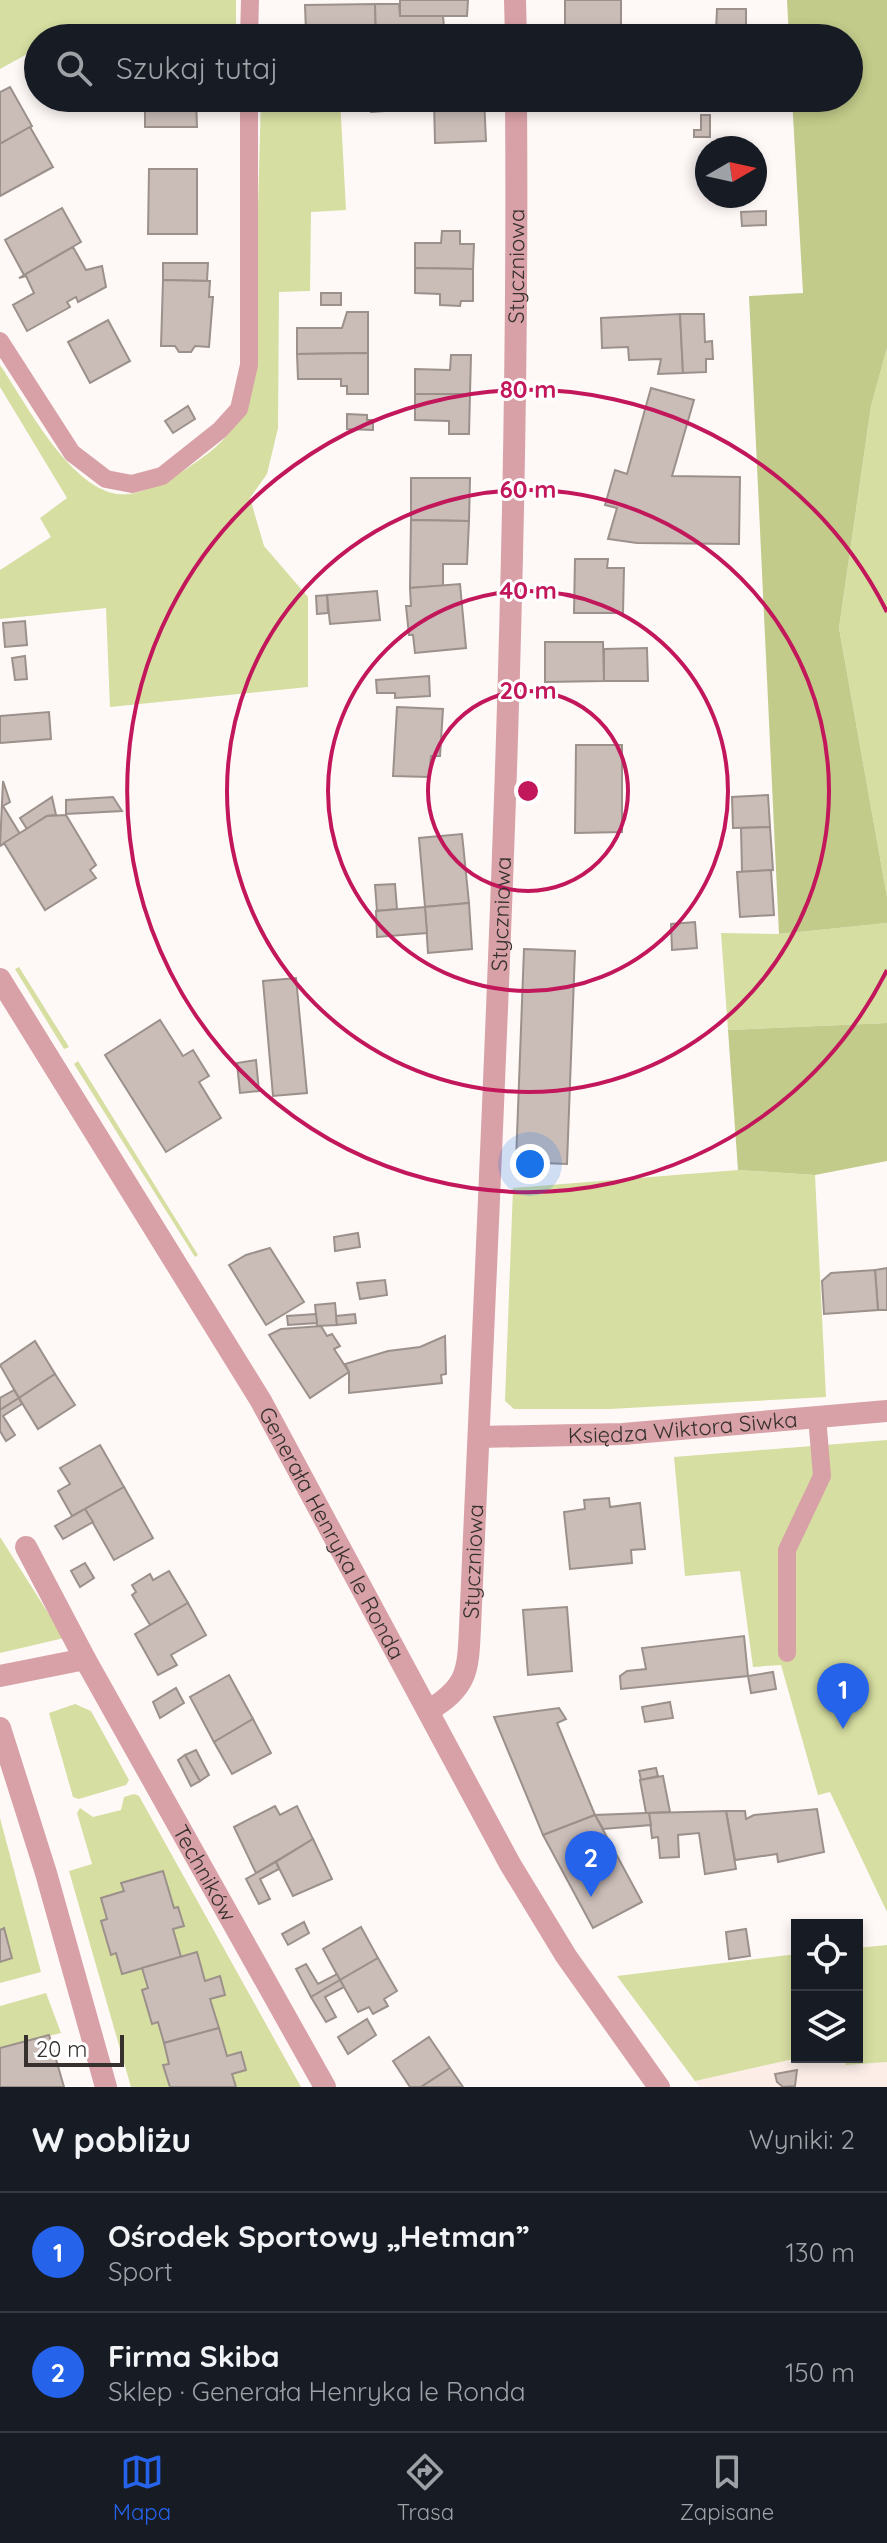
<!DOCTYPE html>
<html lang="pl">
<head>
<meta charset="utf-8">
<style>
  body { margin:0; font-family:Quicksand,sans-serif; background:#242831; color:#f1f3f6 }
  .controls { position:absolute; right:24px; bottom:24px; display:grid; overflow:hidden; border-radius:0px; box-shadow:0 4px 12px #0003 }
  .controls button { width:72px; height:72px; display:grid; place-items:center; padding:0; border:0; border-bottom:2px solid #363941; background:#171b24; color:#f1f3f6; font:40px sans-serif }
  .compass { position:absolute; left:695px; top:136px; width:72px; height:72px; border-radius:50%; background:#171b24; box-shadow:0 4px 12px #0003; rotate:81deg }
  .scale { position:absolute; left:24px; bottom:20px; width:100px; box-sizing:border-box; padding-left:8px; border:4px solid #36312f; border-top:0; font-size:22px; line-height:28px; white-space:nowrap; color:#36312f; -webkit-text-stroke:6px #fff; paint-order:stroke }
  .you { position:absolute; left:530px; top:1164px; width:28px; height:28px; margin:-20px; border:6px solid #fff; border-radius:50%; background:#1a73e8; box-shadow:0 0 0 12px #1a73e833 }
  .badge { display:grid; place-items:center; width:52px; height:52px; border-radius:50%; background:#2563eb; color:#fff; font-size:26px; font-weight:700 }
  .pin { position:absolute; translate:-50% -66px; filter:drop-shadow(0 2px 4px #0008) }
  .pin::after { content:''; position:absolute; top:42px; width:28px; height:24px; background:inherit; clip-path:polygon(0 0,100% 0,50% 100%) }
  .list { margin:0; padding:0; list-style:none }
  h2 { display:flex; justify-content:space-between; align-items:center; height:104px; margin:0; padding:0 32px; font-size:34px }
  h2 small { font-size:26px; font-weight:400; color:#9ea1a6 }
  .list li { display:grid; grid-template-columns:52px 1fr auto; gap:24px; align-items:center; box-sizing:border-box; height:120px; padding:0 32px; border-top:2px solid #363941 }
  .list b { display:block; font-size:30px; white-space:nowrap }
  .list p { margin:0; font-size:26px; white-space:nowrap; color:#9ea1a6 }
  .list em { font-size:26px; font-style:normal; color:#9ea1a6 }
  .icon { flex:none; width:44px; height:44px; fill:none; stroke:currentColor; stroke-width:2; stroke-linecap:round; stroke-linejoin:round }
  .map { position:relative; flex:none; width:887px; height:2087px; overflow:hidden }
  .search { position:absolute; background:#171b24; box-shadow:0 4px 12px #0003; left:24px; right:24px; top:24px; height:88px; display:flex; align-items:center; gap:20px; box-sizing:border-box; padding:0 28px; border-radius:44px; color:#9ea1a6; font-size:30px }
  .sheet { height:344px; background:#171b24 }
  nav { display:flex; justify-content:space-around; align-items:center; box-sizing:border-box; height:112px; border-top:2px solid #363941; background:#171b24; font-size:22px; color:#9ea1a6 }
  nav a { display:grid; justify-items:center; gap:4px }
  nav .on { color:#2563eb }
  .map>svg:first-child { display:block }
  .industrial { fill:#fcede7 }
  .green { fill:#d6dea1 }
  .forest { fill:#c2cb89 }
  .building { fill:#cabdb8; stroke:#9c908b; stroke-width:2 }
  .lines { fill:none; stroke-linecap:round; stroke-linejoin:round }
  .service { stroke:#d8a1a7; stroke-width:18 }
  .minor { stroke:#d8a1a7; stroke-width:22 }
  .tertiary { stroke:#d8a1a7; stroke-width:22 }
  .ring { fill:none; stroke:#c2185b; stroke-width:4 }
  .labels { text-anchor:middle; dominant-baseline:central; stroke-width:6; stroke-linejoin:round; paint-order:stroke }
  .street-label { font-size:22px; fill:#36312f; stroke:#fff }
  .centre { fill:#c2185b; stroke:#fff; stroke-width:4 }
  .ring-label { font-size:24px; text-anchor:middle; font-weight:bold; fill:#c2185b; stroke:#fff; stroke-width:6; stroke-linejoin:round; paint-order:stroke }
</style>
</head>
<body>
<div class="map">
<svg width="887" height="2087" viewBox="0 0 887 2087">
  <rect width="100%" height="100%" fill="#fef9f7"/>
  <polygon class="industrial" points="798,2057 844,2057 847,2065 887,2062 887,2087 700,2087 695,2081"/>
  <g class="green">
    <polygon points="0,0 236,0 236,38 63,34 38,38 38,48 0,69"/>
    <path d="M261 98H340L346 210 311 212 310 291 279 292 278 428 267 474 250 498 264 546 308 597V687L110 707 106 608 0 619V570L51 537 40 518 67 498 0 387V365C26 403 68 486 117 494 139 497 168 480 186 469 223 445 238 429 253 387Z"/>
    <polygon points="887,348 887,897 839,628 871,406"/>
    <polygon points="887,923 887,1023 728,1030 721,933 779,934"/>
    <polygon points="19,967 69,1047 64,1049 15,969"/>
    <polygon points="78,1061 198,1255 195,1257 74,1064"/>
    <polygon points="738,1170 815,1175 826,1397 610,1409 514,1409 505,1401 513,1188"/>
    <polygon points="887,1440 887,1912 830,1792 818,1795 781,1665 753,1667 740,1571 685,1576 674,1457"/>
    <polygon points="0,1537 64,1638 0,1653"/>
    <polygon points="75,1704 91,1711 129,1780 126,1785 79,1799 73,1797 49,1713"/>
    <polygon points="134,1794 139,1796 301,2087 131,2087 69,1871 92,1864 77,1813 80,1808 93,1817 121,1810 124,1797"/>
    <polygon points="0,1818 41,1972 0,1983"/>
    <polygon points="887,1945 887,2062 846,2065 844,2057 857,2057 857,1948"/>
    <polygon points="797,1954 798,2058 695,2081 617,1976"/>
    <polygon points="46,1993 61,2033 0,2048 0,2006"/>
  </g>
  <g class="forest">
    <polygon points="787,0 887,0 887,348 871,406 839,628 887,897 887,923 779,934 749,296 803,293 792,98 849,98 849,38 789,38"/>
    <polygon points="887,1023 887,1161 815,1175 738,1170 728,1030"/>
  </g>
  <g class="building">
    <polygon points="400,0 468,0 467,16 400,16"/>
    <rect x="565" y="0" width="56" height="38"/>
    <polygon points="375,4 376,31 306,32 305,5"/>
    <polygon points="375,4 399,4 400,16 443,16 445,38 376,38"/>
    <polygon points="717,9 746,9 746,31 716,31"/>
    <polygon points="10,87 32,126 0,144 0,92"/>
    <polygon points="145,98 196,98 197,127 145,127"/>
    <polygon points="370,98 383,98 384,111 371,112"/>
    <polygon points="417,98 484,98 486,141 435,143 434,100 417,101"/>
    <polygon points="566,98 623,98 623,101 566,103"/>
    <polygon points="701,115 710,115 710,137 694,137 694,130 701,130"/>
    <polygon points="30,127 53,167 0,196 0,144"/>
    <polygon points="149,169 197,169 197,234 148,234"/>
    <polygon points="62,208 81,242 24,275 5,240"/>
    <polygon points="766,211 766,225 742,226 741,212"/>
    <polygon points="442,231 460,231 460,244 474,244 473,269 415,268 415,243 441,243"/>
    <polygon points="73,247 86,270 102,266 106,287 78,302 76,297 67,302 70,307 27,331 13,305 34,293 26,276 19,278"/>
    <polygon points="163,263 208,263 207,281 163,280"/>
    <polygon points="415,268 473,269 473,301 461,301 460,306 440,305 440,294 415,293"/>
    <polygon points="163,280 210,281 209,297 213,297 209,347 195,346 191,352 179,352 175,346 161,346"/>
    <rect x="321" y="293" width="20" height="12"/>
    <polygon points="347,312 368,312 368,353 297,354 297,328 342,328"/>
    <polygon points="680,314 683,373 658,374 661,359 629,360 628,347 602,348 601,318"/>
    <polygon points="680,314 704,314 705,342 712,341 713,359 706,359 706,372 683,373"/>
    <polygon points="108,320 130,361 90,383 68,342"/>
    <polygon points="368,353 368,394 347,394 347,386 341,386 341,379 298,379 297,354"/>
    <polygon points="451,355 471,355 470,394 415,394 415,369 450,370"/>
    <polygon points="651,388 694,400 672,476 740,477 739,544 637,543 608,539 617,508 605,505 615,470 627,474"/>
    <polygon points="415,394 470,394 469,434 449,434 449,421 415,420"/>
    <polygon points="188,406 195,419 173,433 165,421"/>
    <polygon points="347,414 367,415 367,420 373,420 373,430 347,429"/>
    <polygon points="411,478 470,478 469,521 411,520"/>
    <polygon points="411,520 469,521 467,564 443,564 443,586 410,588"/>
    <polygon points="575,559 608,559 607,568 624,568 623,613 574,613"/>
    <polygon points="460,584 466,648 415,653 413,635 409,635 406,606 411,606 410,588"/>
    <polygon points="377,591 380,620 330,624 327,595"/>
    <polygon points="327,595 328,613 317,614 316,596"/>
    <polygon points="25,621 27,645 5,647 3,623"/>
    <polygon points="545,642 603,642 604,681 545,682"/>
    <polygon points="647,648 648,681 604,681 604,649"/>
    <polygon points="25,656 27,679 15,680 12,658"/>
    <polygon points="429,676 430,696 395,698 395,693 377,693 376,680"/>
    <polygon points="397,707 443,709 440,756 431,756 429,777 393,776"/>
    <polygon points="49,712 51,739 0,743 0,716"/>
    <polygon points="576,745 622,745 622,832 575,833"/>
    <polygon points="3,781 10,802 3,806 20,834 0,846"/>
    <polygon points="768,795 770,827 733,828 732,797"/>
    <polygon points="52,797 56,815 47,816 27,829 20,818"/>
    <polygon points="113,797 122,811 66,814 66,800"/>
    <polygon points="66,815 96,865 90,870 96,878 45,910 4,843 47,816"/>
    <polygon points="770,827 773,870 742,872 741,828"/>
    <polygon points="462,834 469,903 425,907 419,838"/>
    <polygon points="771,870 774,915 740,917 737,872"/>
    <polygon points="395,884 397,909 377,911 375,885"/>
    <polygon points="469,903 472,949 428,953 425,907"/>
    <polygon points="425,907 427,933 377,937 376,911"/>
    <polygon points="695,922 697,948 672,950 671,924"/>
    <polygon points="524,949 575,951 567,1164 516,1162"/>
    <polygon points="296,978 307,1093 273,1096 263,981"/>
    <polygon points="160,1020 183,1056 193,1050 209,1076 199,1082 221,1118 166,1152 105,1055"/>
    <polygon points="256,1060 259,1091 240,1093 237,1063"/>
    <polygon points="358,1233 360,1247 335,1251 334,1237"/>
    <polygon points="270,1248 304,1302 266,1325 229,1265 246,1255"/>
    <polygon points="887,1268 887,1310 878,1310 875,1270"/>
    <polygon points="875,1270 878,1310 824,1314 822,1281 831,1273"/>
    <polygon points="385,1280 387,1295 360,1299 357,1283"/>
    <polygon points="335,1303 337,1325 317,1326 315,1305"/>
    <polygon points="316,1314 317,1323 288,1325 287,1316"/>
    <polygon points="355,1314 356,1323 337,1325 336,1316"/>
    <polygon points="321,1326 327,1336 332,1334 340,1346 334,1349 349,1372 310,1398 269,1335 281,1329"/>
    <polygon points="445,1336 446,1374 441,1375 442,1383 349,1393 349,1372 345,1364 388,1351 420,1347"/>
    <polygon points="35,1341 55,1374 19,1398 0,1365"/>
    <polygon points="55,1374 75,1405 38,1429 19,1398"/>
    <polygon points="14,1390 19,1398 0,1410 0,1398"/>
    <polygon points="19,1398 22,1404 3,1416 15,1435 6,1441 0,1431 0,1410"/>
    <polygon points="100,1445 124,1487 72,1516 58,1491 70,1484 60,1468"/>
    <polygon points="124,1487 153,1538 114,1560 85,1509"/>
    <polygon points="609,1498 610,1507 640,1503 645,1549 631,1550 632,1563 570,1569 564,1512 585,1509 584,1500"/>
    <polygon points="85,1509 93,1522 63,1539 55,1526"/>
    <polygon points="85,1563 94,1578 80,1587 71,1571"/>
    <polygon points="169,1571 188,1603 150,1625 132,1595 136,1592 132,1585 150,1574 153,1580"/>
    <polygon points="188,1603 206,1635 171,1655 177,1665 158,1675 135,1634"/>
    <polygon points="567,1607 572,1671 528,1675 523,1610"/>
    <polygon points="744,1636 748,1676 621,1689 620,1676 627,1671 646,1669 642,1648"/>
    <polygon points="773,1672 776,1689 751,1693 748,1676"/>
    <polygon points="229,1675 253,1719 214,1742 190,1697"/>
    <polygon points="176,1688 184,1703 160,1718 153,1702"/>
    <polygon points="670,1702 673,1718 645,1722 642,1707"/>
    <polygon points="559,1708 566,1719 557,1723 595,1815 543,1835 494,1717"/>
    <polygon points="253,1719 271,1753 232,1774 214,1742"/>
    <polygon points="196,1750 209,1775 200,1781 185,1755"/>
    <polygon points="185,1755 200,1781 191,1786 178,1760"/>
    <polygon points="656,1768 658,1776 641,1780 639,1771"/>
    <polygon points="663,1776 670,1812 646,1813 640,1780"/>
    <polygon points="275,1806 280,1815 297,1806 313,1839 256,1873 234,1827"/>
    <polygon points="817,1809 824,1852 778,1862 777,1854 735,1860 726,1811 745,1811 746,1819 754,1815"/>
    <polygon points="726,1811 736,1869 705,1874 699,1833 678,1835 679,1857 660,1858 658,1837 652,1838 649,1813"/>
    <polygon points="646,1813 649,1813 651,1825 603,1829 595,1815"/>
    <polygon points="595,1815 642,1902 593,1928 543,1835"/>
    <polygon points="313,1839 332,1879 293,1896 276,1862"/>
    <polygon points="276,1862 279,1869 260,1879 270,1899 259,1904 246,1879"/>
    <polygon points="163,1871 174,1908 178,1907 184,1926 173,1929 181,1957 122,1974 116,1953 111,1955 101,1921 107,1919 101,1898 124,1891 121,1883"/>
    <polygon points="304,1922 309,1933 288,1945 282,1934"/>
    <polygon points="361,1927 378,1958 340,1980 323,1949"/>
    <polygon points="4,1928 12,1958 0,1962 0,1930"/>
    <polygon points="746,1929 750,1956 729,1959 726,1932"/>
    <polygon points="197,1952 205,1981 220,1976 225,1995 210,1999 219,2028 164,2043 158,2022 152,2024 142,1990 148,1988 142,1968"/>
    <polygon points="378,1958 397,1991 384,1999 388,2006 373,2014 369,2007 358,2012 340,1980"/>
    <polygon points="306,1964 318,1984 337,1974 340,1980 311,1997 296,1969"/>
    <polygon points="340,1980 344,1987 325,1997 336,2017 326,2022 311,1997"/>
    <polygon points="367,2019 376,2035 348,2054 338,2037"/>
    <polygon points="219,2028 227,2056 241,2052 246,2070 232,2074 236,2087 170,2087 163,2065 169,2064 164,2043"/>
    <polygon points="49,2035 64,2087 0,2087 0,2048"/>
    <polygon points="429,2037 450,2068 421,2087 410,2087 393,2061"/>
    <polygon points="450,2068 463,2087 421,2087"/>
    <polygon points="797,2070 795,2086 783,2087 777,2082 775,2074"/>
  </g>
  <g class="lines">
    <g class="service">
      <polyline points="249,38 250,0"/>
      <polyline points="0,341 72,453 106,479 132,484 162,476 220,430 239,409 249,365 249,98"/>
      <polyline points="787,1653 787,1550 822,1476 817,1417"/>
    </g>
    <g class="minor">
      <polyline points="515,0 516,38"/>
      <path id="s1" d="M479 1437 623 1434 887 1411"/>
      <polyline points="26,1547 85,1659"/>
      <path id="s2" d="M0 1676 85 1659 325 2087"/>
      <path id="s3" d="M428 1711C467 1687 468 1673 470 1628 492 1118 520 608 516 98"/>
      <polyline points="0,1728 46,1873 106,2087"/>
    </g>
    <path class="tertiary" id="s4" d="M0 979 261 1401 510 1864 566 1956 659 2087"/>
  </g>
  <g class="ring">
    <circle cx="528" cy="791" r="100"/>
    <circle cx="528" cy="791" r="200"/>
    <circle cx="528" cy="791" r="301"/>
    <path d="M887 970A401 401 0 1 1 887 612"/>
  </g>
  <g class="labels">
    <g class="street-label">
      <text stroke="none"><textPath href="#s3" startOffset="1462">Styczniowa</textPath></text>
      <text stroke="none"><textPath href="#s3" startOffset="814">Styczniowa</textPath></text>
      <text stroke="none"><textPath href="#s1" startOffset="204">Księdza Wiktora Siwka</textPath></text>
      <text stroke="none"><textPath href="#s4" startOffset="646">Generała Henryka le Ronda</textPath></text>
      <text stroke="none"><textPath href="#s3" startOffset="166">Styczniowa</textPath></text>
      <text stroke="none"><textPath href="#s2" startOffset="332">Techników</textPath></text>
    </g>
  </g>
  <circle cx="528" cy="791" r="12" class="centre"/>
  <g class="ring-label">
    <text x="528" y="398">80 m</text>
    <text x="528" y="498">60 m</text>
    <text x="528" y="599">40 m</text>
    <text x="528" y="699">20 m</text>
  </g>
</svg>
<div class="controls">
<button><svg class="icon" aria-label="locate" viewBox="0 0 24 24"><circle cx="12" cy="12" r="6"/><path d="M12 2v4M12 18v4M2 12h4M18 12h4"/></svg></button>
<button><svg class="icon" aria-label="layers" viewBox="0 0 24 24"><path d="M12 4l9 5-9 5-9-5zM3 14l9 5 9-5"/></svg></button>
</div>
<svg class="compass" viewBox="-18 -18 36 36"><path d="M0-13l5 13h-10z" fill="#e53935"/><path d="M0 13l5-13h-10z" fill="#9ea1a6"/></svg>
<div class="scale">20 m</div>
<div class="you"></div>
<div class="pin badge" style="left:843px;top:1729px">1</div>
<div class="pin badge" style="left:591px;top:1897px">2</div>
<div class="search"><svg class="icon" aria-label="search" viewBox="0 0 24 24"><circle cx="10" cy="10" r="6"/><path d="M15 15l6 6"/></svg>Szukaj tutaj</div>
</div>
<section class="sheet">
<h2>W pobliżu<small>Wyniki: 2</small></h2>
<ul class="list">
<li><span class="badge">1</span><div><b>Ośrodek Sportowy „Hetman”</b><p>Sport</p></div><em>130 m</em></li>
<li><span class="badge">2</span><div><b>Firma Skiba</b><p>Sklep · Generała Henryka le Ronda</p></div><em>150 m</em></li>
</ul>
</section>
<nav>
<a class="on"><svg class="icon" aria-label="map" viewBox="0 0 24 24"><path d="M3 6l6-2 6 2 6-2v14l-6 2-6-2-6 2zM9 4v14M15 6v14"/></svg>Mapa</a>
<a><svg class="icon" aria-label="directions" viewBox="0 0 24 24"><path d="M12 3l9 9-9 9-9-9zM9 14v-3h6M13 9l2 2-2 2"/></svg>Trasa</a>
<a><svg class="icon" aria-label="saved" viewBox="0 0 24 24"><path d="M7 4h10v16l-5-4-5 4z"/></svg>Zapisane</a>
</nav>
</body>
</html>
